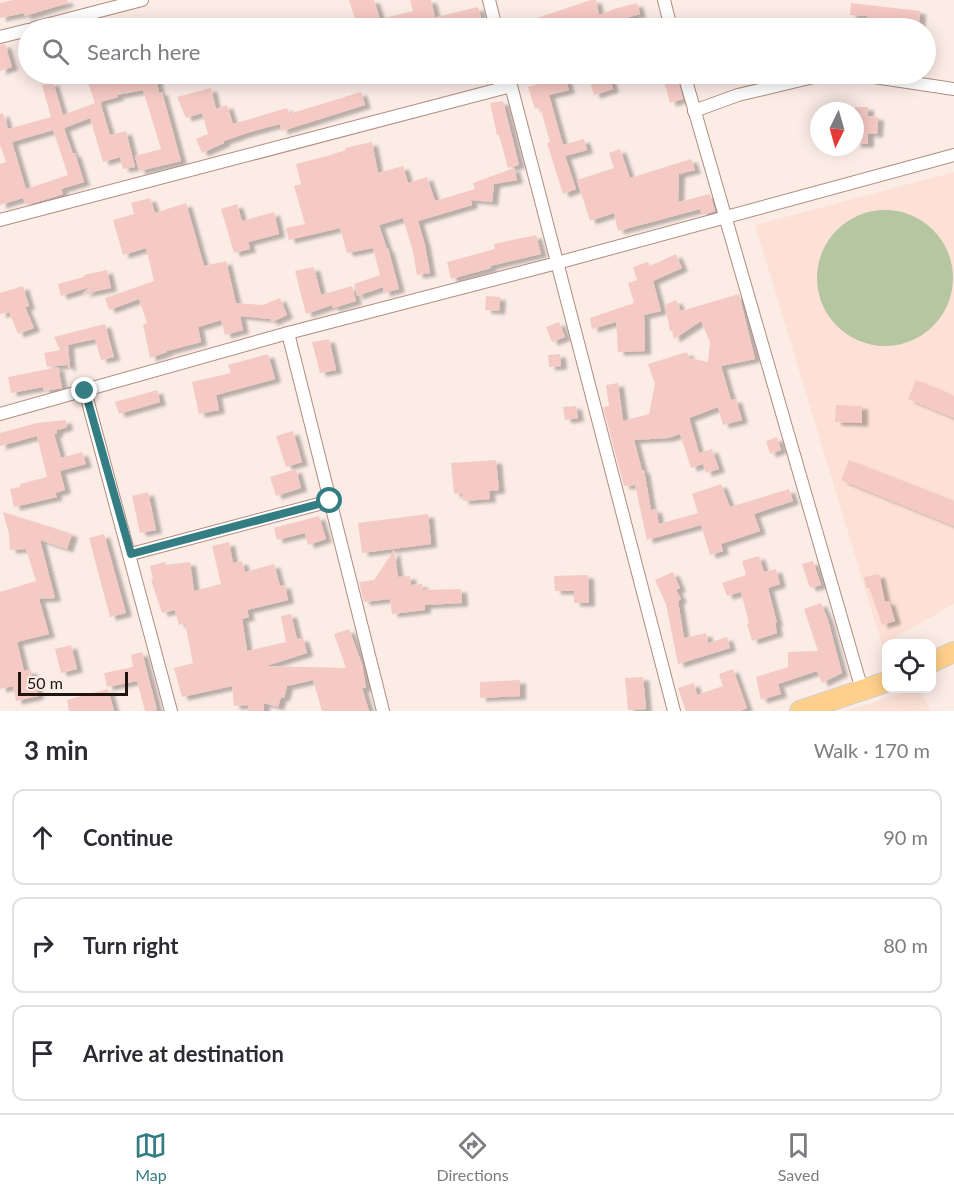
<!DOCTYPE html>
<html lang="en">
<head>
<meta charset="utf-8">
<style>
  body { margin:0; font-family:Lato,sans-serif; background:#f2f2f3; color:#2b2b33 }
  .controls { position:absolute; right:18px; bottom:18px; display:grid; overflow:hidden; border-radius:12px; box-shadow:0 3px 15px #0003 }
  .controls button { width:54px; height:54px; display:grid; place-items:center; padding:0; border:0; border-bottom:2px solid #e1e1e2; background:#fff; color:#2b2b33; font:30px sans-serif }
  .compass { position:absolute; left:810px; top:102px; width:54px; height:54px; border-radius:50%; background:#fff; box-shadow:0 3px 15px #0003; rotate:185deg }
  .scale { position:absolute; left:18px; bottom:15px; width:110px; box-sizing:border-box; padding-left:6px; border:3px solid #21140f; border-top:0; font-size:16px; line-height:21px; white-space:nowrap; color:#21140f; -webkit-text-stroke:4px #fcece6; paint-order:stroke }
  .stop { position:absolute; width:18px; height:18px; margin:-14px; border:4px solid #347d83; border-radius:50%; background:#fff }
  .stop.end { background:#347d83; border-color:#fff; box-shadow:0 2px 6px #0008 }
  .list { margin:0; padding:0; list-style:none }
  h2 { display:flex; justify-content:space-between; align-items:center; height:78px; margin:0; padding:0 24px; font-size:26px }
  h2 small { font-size:20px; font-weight:400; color:#7c7c81 }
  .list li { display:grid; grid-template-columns:39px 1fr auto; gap:18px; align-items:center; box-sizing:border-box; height:96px; margin:0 12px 12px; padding:0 12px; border:2px solid #e1e1e2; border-radius:12px }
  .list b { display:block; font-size:22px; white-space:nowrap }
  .list em { font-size:20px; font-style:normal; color:#7c7c81 }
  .icon { flex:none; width:33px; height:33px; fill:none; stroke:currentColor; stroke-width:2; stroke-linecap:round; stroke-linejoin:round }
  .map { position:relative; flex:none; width:954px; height:711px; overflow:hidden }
  .search { position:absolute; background:#fff; box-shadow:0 3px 15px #0003; left:18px; right:18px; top:18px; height:66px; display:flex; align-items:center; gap:15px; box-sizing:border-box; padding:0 21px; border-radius:33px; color:#7c7c81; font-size:22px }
  .sheet { height:402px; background:#fff }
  nav { display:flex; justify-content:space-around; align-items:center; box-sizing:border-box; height:84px; border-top:2px solid #e1e1e2; background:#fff; font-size:16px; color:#7c7c81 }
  nav a { display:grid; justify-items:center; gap:3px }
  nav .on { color:#347d83 }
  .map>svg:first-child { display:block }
  .built { fill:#fee1d6 }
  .green { fill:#b6c6a1 }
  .building { fill:#f5c9c4; fill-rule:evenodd; filter:url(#shadow) }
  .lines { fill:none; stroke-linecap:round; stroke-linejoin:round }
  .street-casing { stroke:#b08c7f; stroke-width:14 }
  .primary-casing { stroke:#d3d0cf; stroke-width:22 }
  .street { stroke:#fff; stroke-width:12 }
  .primary { stroke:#fed08b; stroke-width:20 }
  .route { stroke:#347d83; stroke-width:8 }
</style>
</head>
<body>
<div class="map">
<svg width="954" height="711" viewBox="0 0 954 711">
  <defs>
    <filter id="shadow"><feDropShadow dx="6" dy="3.5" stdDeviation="1.5" flood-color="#0004"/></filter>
  </defs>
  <rect width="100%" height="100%" fill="#fcece6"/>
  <g class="built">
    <polygon points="954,172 954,604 882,645 755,225"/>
    <polygon points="915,689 919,689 931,711 846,711"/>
  </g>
  <circle class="green" cx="885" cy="278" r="68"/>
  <g class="building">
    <polygon points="13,0 67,0 68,3 25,16 24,13 0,18 0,3"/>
    <polygon points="349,0 374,0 380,19 413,11 410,0 431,0 435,17 386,28 358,28"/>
    <polygon points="591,0 596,0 599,15 614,9 637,3 640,14 619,20 620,22 605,28 595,28 592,23 580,28 563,28 560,23 542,28 513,28 513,26"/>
    <polygon points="851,3 920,11 919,26 898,25 899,21 867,19 867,16 850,15"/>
    <polygon points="478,7 482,21 469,25 470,28 409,28 408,24"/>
    <polygon points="5,44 12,67 0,71 0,45"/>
    <path d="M112 74H155L159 92H162L181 161 139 171 135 156 161 149 143 90 117 95 118 97 100 102 110 135 126 131 135 167 123 169 120 157 103 162 90 118 64 128 73 154 75 153 84 182 61 189 63 194 54 197 26 205 23 198 0 205V164L6 162 0 145V114L3 113 8 129 51 117 42 85 53 82 63 115 95 103 88 83ZM53 130 68 175 26 189 12 142Z"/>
    <polygon points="550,74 564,74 569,90 549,95 563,145 584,139 587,150 565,156 576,189 563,194 547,143 550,142 540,107 535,109 528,87 552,80"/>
    <polygon points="676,74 683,99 670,103 663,77"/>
    <polygon points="609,76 613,89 594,95 590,81"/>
    <polygon points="211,88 216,109 227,105 233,124 287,108 289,114 361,92 365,105 282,131 280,124 250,132 224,141 224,143 202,153 196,139 208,134 202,113 186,118 177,97"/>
    <polygon points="503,101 519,165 508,168 499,135 497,135 490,103"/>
    <polygon points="855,107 868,107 868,116 878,117 877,134 868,133 868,144 855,144"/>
    <polygon points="372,142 378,173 403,166 408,183 427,177 435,201 475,189 473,183 514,168 517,180 494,184 492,202 471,200 472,205 418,221 425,245 430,273 417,275 413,252 403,218 379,225 387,249 388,248 399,289 384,293 383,287 357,296 354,284 380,275 373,248 347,253 340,228 289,240 286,228 305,224 294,186 301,184 296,164 327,156 346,150 345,148"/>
    <polygon points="620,149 630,178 691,159 695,170 679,174 678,202 710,194 715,211 702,215 700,209 618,231 614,213 590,221 577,180 614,168 609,153"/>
    <polygon points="150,198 155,213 186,203 204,266 226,261 236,303 263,305 280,298 287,315 272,322 270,319 240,316 243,330 225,335 221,320 198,327 201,342 167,351 167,352 150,358 143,324 147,323 139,299 109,310 105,298 154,281 146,248 123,255 113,220 134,214 131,203"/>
    <polygon points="237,204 242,221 274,212 279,234 248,242 250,249 234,253 221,209"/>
    <polygon points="536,235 541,254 490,266 491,268 451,279 447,262 495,249 494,244"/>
    <polygon points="676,254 682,268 653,281 661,311 644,315 645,351 618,352 616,322 592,329 590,318 634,303 628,283 637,280 633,267 648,262 650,266"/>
    <polygon points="314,267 321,295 352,286 356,301 333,308 332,305 306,314 295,271"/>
    <polygon points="107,270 111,288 82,294 90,287 61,296 58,284 84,277 84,275"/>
    <polygon points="23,286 29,306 25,307 34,328 18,334 9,312 0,314 0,293"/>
    <polygon points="739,294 755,359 721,366 731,400 736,399 742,420 723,425 718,407 689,418 699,453 712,449 719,469 706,473 703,464 691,468 680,434 668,438 634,440 642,470 644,470 651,510 656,509 659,524 698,513 692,494 721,484 730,507 789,489 793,501 754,514 760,531 721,544 723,551 710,555 701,525 647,540 635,485 624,486 603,407 609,406 606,385 618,383 623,421 649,414 655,384 648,364 687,352 689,358 708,362 710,342 701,321 674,339 672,331 670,331 665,305 676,300 681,311"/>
    <polygon points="486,296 500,297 499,311 485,310"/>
    <polygon points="559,322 565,337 552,342 546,327"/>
    <polygon points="105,324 114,357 101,360 95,339 68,345 70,369 66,364 66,365 47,367 44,353 60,350 54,337"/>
    <polygon points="329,339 336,370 320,373 312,342"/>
    <polygon points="268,354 275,379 216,395 219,410 199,414 192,382 231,373 228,365"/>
    <polygon points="560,354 561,366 549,367 548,355"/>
    <polygon points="58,367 62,388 44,391 43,387 11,393 8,377"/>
    <polygon points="916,380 954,396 954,418 908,399"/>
    <polygon points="157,390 160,402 119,414 115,402"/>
    <polygon points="836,405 862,406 862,423 835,422"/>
    <polygon points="576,406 578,418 565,420 563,407"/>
    <polygon points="66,420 67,427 57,430 57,434 54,434 61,458 82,452 86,464 60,471 65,490 55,493 57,497 14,507 10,489 20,487 20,484 47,477 37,436 0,446 0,433 37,423"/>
    <polygon points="293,431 302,462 286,467 276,436"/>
    <polygon points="777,437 781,450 770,454 766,441"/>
    <polygon points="496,460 499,490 489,491 490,499 463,501 462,493 454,494 451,463"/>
    <polygon points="849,460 954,501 954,526 841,480"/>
    <polygon points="296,469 301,488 276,496 270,477"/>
    <polygon points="148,492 156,530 140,533 132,496"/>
    <polygon points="3,512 72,534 67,549 40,540 55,598 39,599 49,634 17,642 24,671 31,670 33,685 36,684 38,696 16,701 13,686 0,689 0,592 36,581 26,549 10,550 9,534"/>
    <polygon points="428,514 431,544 362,553 358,523"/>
    <polygon points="319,516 326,539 308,545 305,533 277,540 274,528"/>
    <polygon points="104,534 126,613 110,617 89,538"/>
    <polygon points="229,542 233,563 242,561 245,572 274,564 280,586 285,585 288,600 247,610 249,617 242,619 247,651 286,642 281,616 291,614 297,639 303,638 307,653 266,666 346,668 334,634 349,629 362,664 366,688 362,688 369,711 322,711 313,680 287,686 284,698 281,697 278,707 264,703 264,711 248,711 249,705 234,706 232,686 182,697 174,668 193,663 185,623 179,625 175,610 162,613 151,580 153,579 150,566 165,562 166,565 190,562 194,591 221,584 212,546"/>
    <polygon points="394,550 398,577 410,576 411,585 422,584 423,590 461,589 462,603 425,605 425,610 392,614 390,599 364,602 359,582 374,580"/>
    <polygon points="759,556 764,572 776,569 780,584 768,588 777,623 775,623 777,633 752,641 747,624 749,623 741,592 727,596 722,583 746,575 742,561"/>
    <polygon points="813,561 821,585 810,588 802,564"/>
    <polygon points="673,572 680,588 676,590 681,599 678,601 684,638 706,633 708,643 727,637 730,648 678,664 666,604 655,580"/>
    <polygon points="879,574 885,602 889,601 895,621 882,625 869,588 866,588 864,577"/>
    <polygon points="588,575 589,603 574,603 574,591 555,591 554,576"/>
    <polygon points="821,603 828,620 842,673 822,683 817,671 778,684 781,694 761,700 756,677 788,667 788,652 818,651 804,609"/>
    <polygon points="71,645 77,669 61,673 55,649"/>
    <polygon points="142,652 156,706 157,711 145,711 137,681 107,687 104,673 133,667 131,655"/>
    <polygon points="733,669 747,708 740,711 686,711 678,688 694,683 697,695 723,686 719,674"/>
    <polygon points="643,677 646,709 628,710 625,678"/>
    <polygon points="520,680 520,696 480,698 480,682"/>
    <polygon points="108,689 114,711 69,711 67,700"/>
  </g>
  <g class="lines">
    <defs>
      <g id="street">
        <polyline points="489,0 496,28"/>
        <polyline points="664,0 671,28"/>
        <polyline points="34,28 142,0"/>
        <polyline points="0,37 28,30"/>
        <polyline points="508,74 674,711"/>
        <polyline points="684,74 862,690"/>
        <polyline points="854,74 954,89"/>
        <polyline points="694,111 738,95 826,74"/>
        <polyline points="0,220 511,86"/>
        <polyline points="288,333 383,711"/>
        <polyline points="85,391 171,711"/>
        <polyline points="0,414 288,333 557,263 954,155"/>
        <polyline points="131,554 330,501"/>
      </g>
      <g id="primary">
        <polyline points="932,662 954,652"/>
        <polyline points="800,711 886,682"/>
      </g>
    </defs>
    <use href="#street" class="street-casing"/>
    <use href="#primary" class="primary-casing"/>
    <use href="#street" class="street"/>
    <use href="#primary" class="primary"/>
  </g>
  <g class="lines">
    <polyline class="route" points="85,391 131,554 330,501"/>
  </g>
</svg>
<div class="controls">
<button><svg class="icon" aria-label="locate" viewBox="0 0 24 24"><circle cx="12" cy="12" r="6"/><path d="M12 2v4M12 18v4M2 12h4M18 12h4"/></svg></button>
</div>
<svg class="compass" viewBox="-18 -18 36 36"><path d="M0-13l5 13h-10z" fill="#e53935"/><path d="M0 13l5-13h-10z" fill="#7c7c81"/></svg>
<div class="scale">50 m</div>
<div class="stop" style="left:330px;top:501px"></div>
<div class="stop end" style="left:85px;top:391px"></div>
<div class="search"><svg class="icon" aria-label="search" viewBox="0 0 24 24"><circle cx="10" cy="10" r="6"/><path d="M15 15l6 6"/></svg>Search here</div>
</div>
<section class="sheet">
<h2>3 min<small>Walk · 170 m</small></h2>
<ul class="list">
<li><svg class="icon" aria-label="ahead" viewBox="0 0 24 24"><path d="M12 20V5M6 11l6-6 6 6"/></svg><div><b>Continue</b></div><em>90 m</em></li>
<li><svg class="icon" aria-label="right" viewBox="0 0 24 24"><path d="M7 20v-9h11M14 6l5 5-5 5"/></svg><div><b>Turn right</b></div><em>80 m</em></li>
<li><svg class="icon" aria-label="arrive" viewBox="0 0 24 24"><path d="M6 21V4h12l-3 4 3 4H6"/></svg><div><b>Arrive at destination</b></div></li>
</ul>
</section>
<nav>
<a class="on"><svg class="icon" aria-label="map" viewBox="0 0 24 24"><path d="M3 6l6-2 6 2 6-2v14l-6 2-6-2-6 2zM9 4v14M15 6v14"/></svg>Map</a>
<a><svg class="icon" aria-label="directions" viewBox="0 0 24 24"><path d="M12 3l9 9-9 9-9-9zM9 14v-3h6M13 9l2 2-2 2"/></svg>Directions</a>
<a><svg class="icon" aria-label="saved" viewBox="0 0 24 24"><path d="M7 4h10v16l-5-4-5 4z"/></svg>Saved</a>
</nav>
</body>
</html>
